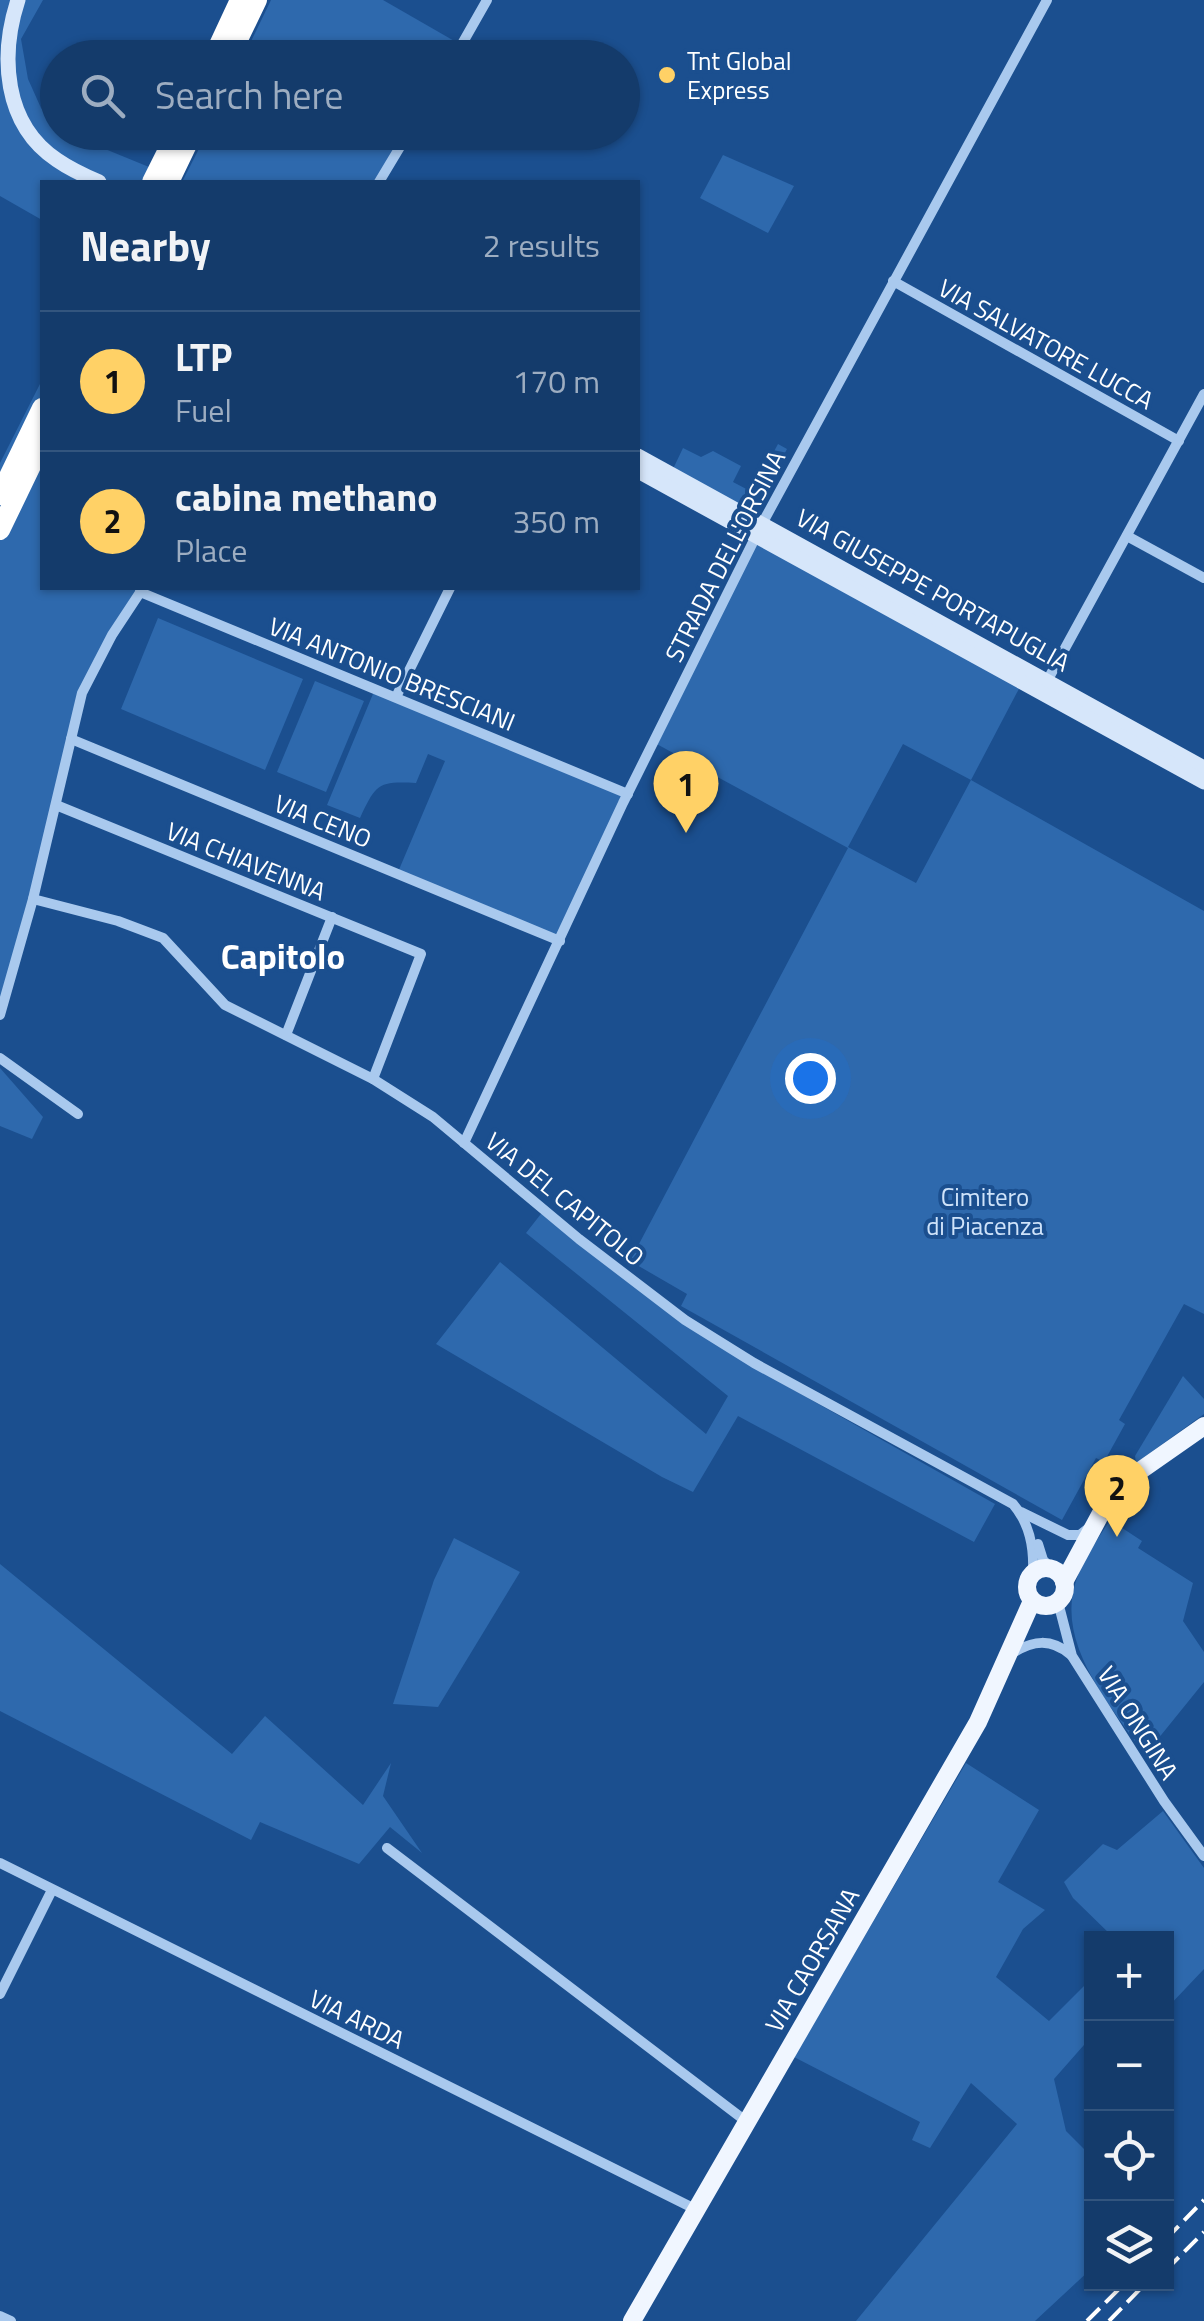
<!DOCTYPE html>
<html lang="en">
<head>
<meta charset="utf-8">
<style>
  body { margin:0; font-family:"Titillium Web",sans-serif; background:#214673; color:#f1f3f6 }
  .controls { position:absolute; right:30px; bottom:30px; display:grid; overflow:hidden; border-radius:0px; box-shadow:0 2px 8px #0004 }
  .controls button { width:90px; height:90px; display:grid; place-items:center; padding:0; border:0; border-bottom:2px solid #33557e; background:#143b6b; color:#f1f3f6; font:50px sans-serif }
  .you { position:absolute; left:810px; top:1078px; width:35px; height:35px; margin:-25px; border:8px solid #fff; border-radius:50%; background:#1a73e8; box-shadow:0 0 0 15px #1a73e833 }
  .badge { display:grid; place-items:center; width:65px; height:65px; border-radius:50%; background:#ffd166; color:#111; font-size:32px; font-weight:700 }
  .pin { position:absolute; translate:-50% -82px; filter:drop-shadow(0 2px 5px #0008) }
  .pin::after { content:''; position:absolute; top:52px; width:35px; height:30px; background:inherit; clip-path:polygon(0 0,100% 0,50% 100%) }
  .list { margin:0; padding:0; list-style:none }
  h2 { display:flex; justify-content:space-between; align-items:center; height:130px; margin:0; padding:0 40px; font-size:42px }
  h2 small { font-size:32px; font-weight:400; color:#9dadc1 }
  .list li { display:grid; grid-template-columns:65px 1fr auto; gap:30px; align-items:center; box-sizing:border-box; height:140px; padding:0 40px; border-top:2px solid #33557e }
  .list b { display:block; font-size:38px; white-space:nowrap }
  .list p { margin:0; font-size:32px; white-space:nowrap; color:#9dadc1 }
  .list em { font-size:32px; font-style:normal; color:#9dadc1 }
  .icon { flex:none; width:55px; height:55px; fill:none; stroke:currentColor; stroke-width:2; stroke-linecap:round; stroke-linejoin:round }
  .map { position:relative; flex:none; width:1204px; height:2321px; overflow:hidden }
  .search { position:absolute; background:#143b6b; box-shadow:0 2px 8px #0004; left:40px; top:40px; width:600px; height:110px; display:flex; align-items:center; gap:25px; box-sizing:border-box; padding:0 35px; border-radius:55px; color:#9dadc1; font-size:38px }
  .panel { position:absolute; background:#143b6b; box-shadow:0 2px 8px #0004; left:40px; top:180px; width:600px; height:410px; border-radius:0px }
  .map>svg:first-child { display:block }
  .green { fill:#2e69ad; fill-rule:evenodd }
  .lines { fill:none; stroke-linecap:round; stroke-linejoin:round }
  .street { stroke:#a9c9ee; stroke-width:10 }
  .secondary { stroke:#d6e6fa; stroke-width:15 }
  .primary { stroke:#f0f6ff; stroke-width:18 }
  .highway { stroke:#fff; stroke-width:20 }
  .rail { stroke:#fff; stroke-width:4; stroke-dasharray:18 8; stroke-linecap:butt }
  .poi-dot { fill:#ffd166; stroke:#1b4f8f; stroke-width:4 }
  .labels { text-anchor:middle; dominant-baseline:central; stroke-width:8; stroke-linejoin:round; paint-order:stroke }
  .poi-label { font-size:25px; fill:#fff; stroke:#1b4f8f; text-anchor:start }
  .street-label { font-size:25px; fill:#fff; stroke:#1b4f8f }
  .park-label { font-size:25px; fill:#cfe3fa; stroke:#1b4f8f }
  .district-label { font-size:35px; font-weight:bold; fill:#fff; stroke:#1b4f8f }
</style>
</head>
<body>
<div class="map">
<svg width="1204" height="2321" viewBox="0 0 1204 2321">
  <rect width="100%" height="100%" fill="#1b4f8f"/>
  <g class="green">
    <polygon points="0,0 43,0 21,39 28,79 41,108 58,132 66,133 149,167 177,182 42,182 42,220 0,196"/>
    <polygon points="271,0 383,0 463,46 456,57 243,58"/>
    <polygon points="207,133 411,133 382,182 182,182"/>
    <polygon points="723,155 794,186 768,233 700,198"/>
    <polygon points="42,380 42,588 146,588 82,694 0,1010 0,463"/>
    <polygon points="778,444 787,449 753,512 673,469 683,448 701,457 713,451 741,466 733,482 752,492"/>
    <path d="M755 537 1022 683 971 780 1204 911V1314L1184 1304 1119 1420 1125 1424 1104 1462 1096 1458 1062 1520 681 1306 687 1294 630 1261 848 848 653 742ZM903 744 971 780 916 883 848 847Z"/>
    <polygon points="158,618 303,679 265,770 121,709"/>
    <polygon points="315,681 364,701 326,792 277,772"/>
    <path d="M375 689 627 794 560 941 398 872 445 761 428 754 416 783C378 781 376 784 360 818L327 805Z"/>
    <polygon points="0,1068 43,1117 32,1139 0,1126"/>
    <polygon points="544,1210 748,1364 995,1504 974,1542 738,1416 693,1492 662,1477 436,1344 500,1262 706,1434 728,1396 526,1233"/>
    <polygon points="1183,1376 1204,1399 1204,1414 1136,1463 1135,1456"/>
    <path d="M1110 1520 1142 1541 1138 1548 1193 1583 1183 1621 1204 1652V1682L1145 1755C1111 1706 1055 1644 1076 1581 1083 1559 1098 1539 1110 1520Z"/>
    <polygon points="454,1538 520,1572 438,1707 393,1704 434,1580"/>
    <polygon points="0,1564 232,1754 265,1716 363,1805 391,1763 383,1796 422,1853 390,1827 359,1864 260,1822 251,1840 0,1711"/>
    <polygon points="966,1763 1039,1810 998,1882 1045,1910 1023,1929 996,1977 1049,2021 1091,1979 1091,2037 1054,2079 1066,2131 1091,2156 1091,2269 1035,2321 856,2321 1017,2124 971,2083 930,2148 912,2140 920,2122 794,2057"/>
    <polygon points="1163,1811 1204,1868 1204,1969 1167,2008 1166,1938 1114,1938 1073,1898 1064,1882 1103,1844 1117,1850"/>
  </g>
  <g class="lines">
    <g class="street">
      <polyline points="454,58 487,0"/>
      <polyline points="379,182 409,132"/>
      <polyline points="893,281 1179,441"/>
      <polyline points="1127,536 1204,578"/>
      <polyline points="140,592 628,794"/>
      <polyline points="1046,683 1204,394"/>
      <polyline points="396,697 450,588"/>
      <polyline points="71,739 560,941"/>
      <polyline points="56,805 421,954 373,1079"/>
      <path d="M33 899 118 921 163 938 225 1005 373 1079 433 1117 579 1239 685 1320 754 1363 1013 1504C1030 1524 1034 1547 1033 1572"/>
      <polyline points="0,1015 33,899 82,693 112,635 143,588"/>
      <polyline points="286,1035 332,917"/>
      <polyline points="0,1058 78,1114"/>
      <polyline points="464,1143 623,803 762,524 1047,0"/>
      <polyline points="1021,1512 1068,1535 1080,1535 1090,1527"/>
      <polyline points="1038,1544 1043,1560 1052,1569"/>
      <polyline points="1058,1602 1072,1656 1164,1801 1204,1856"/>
      <path d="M1011 1654C1033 1640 1051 1638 1071 1655"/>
      <polyline points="387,1848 747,2122"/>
      <polyline points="0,1863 697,2210"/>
      <polyline points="0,1994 52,1890"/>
      <polyline points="0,2316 11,2321"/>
    </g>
    <g class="secondary">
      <path d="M18 0C0 55 3 124 57 160 70 169 85 176 99 182"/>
      <polyline points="638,456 1204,768"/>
      <polyline points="638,471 1204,782"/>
    </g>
    <g class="primary">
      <circle cx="1046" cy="1587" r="19"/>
      <polyline points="1064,1582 1114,1489 1204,1426"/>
      <polyline points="632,2321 978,1722 1032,1601"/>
    </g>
    <g class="highway">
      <polyline points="213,58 240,0"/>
      <polyline points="229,58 257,0"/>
      <polyline points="152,182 177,132"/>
      <polyline points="169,182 193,132"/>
      <polyline points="0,495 42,408"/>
      <polyline points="0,530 42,443"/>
    </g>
    <g class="rail">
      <polyline points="1166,2239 1204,2200"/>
      <polyline points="1166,2270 1204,2232"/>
      <polyline points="1087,2321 1124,2284"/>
      <polyline points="1109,2321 1145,2284"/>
    </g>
  </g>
  <circle class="poi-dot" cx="667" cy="75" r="10"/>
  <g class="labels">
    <g class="poi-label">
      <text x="687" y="61">Tnt Global<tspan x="687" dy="29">Express</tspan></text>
    </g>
    <g class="street-label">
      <text transform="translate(1046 344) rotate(29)">VIA SALVATORE LUCCA</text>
      <text transform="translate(725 556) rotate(-63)">STRADA DELL'ORSINA</text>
      <text transform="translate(933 590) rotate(29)">VIA GIUSEPPE PORTAPUGLIA</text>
      <text transform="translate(392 674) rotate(22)">VIA ANTONIO BRESCIANI</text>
      <text transform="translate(323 821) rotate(22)">VIA CENO</text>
      <text transform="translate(246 861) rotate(22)">VIA CHIAVENNA</text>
      <text transform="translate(565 1199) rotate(39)">VIA DEL CAPITOLO</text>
      <text transform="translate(1138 1723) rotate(58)">VIA ONGINA</text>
      <text transform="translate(812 1960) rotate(-60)">VIA CAORSANA</text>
      <text transform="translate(357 2019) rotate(26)">VIA ARDA</text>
    </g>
    <g class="park-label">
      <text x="985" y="1197">Cimitero<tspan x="985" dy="29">di Piacenza</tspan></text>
    </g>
    <g class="district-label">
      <text x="283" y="956">Capitolo</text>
    </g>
  </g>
</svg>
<div class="controls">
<button>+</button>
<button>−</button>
<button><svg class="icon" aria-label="locate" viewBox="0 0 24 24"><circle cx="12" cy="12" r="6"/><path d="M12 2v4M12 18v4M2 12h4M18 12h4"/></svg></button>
<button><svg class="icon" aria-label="layers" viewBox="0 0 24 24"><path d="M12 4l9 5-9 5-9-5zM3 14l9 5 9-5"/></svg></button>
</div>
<div class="you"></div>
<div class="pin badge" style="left:686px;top:833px">1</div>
<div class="pin badge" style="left:1117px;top:1537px">2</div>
<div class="search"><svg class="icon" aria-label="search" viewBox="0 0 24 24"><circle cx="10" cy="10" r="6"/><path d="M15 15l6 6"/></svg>Search here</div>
<section class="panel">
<h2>Nearby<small>2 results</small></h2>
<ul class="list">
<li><span class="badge">1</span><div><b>LTP</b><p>Fuel</p></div><em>170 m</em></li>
<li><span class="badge">2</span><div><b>cabina methano</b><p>Place</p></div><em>350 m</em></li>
</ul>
</section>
</div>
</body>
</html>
